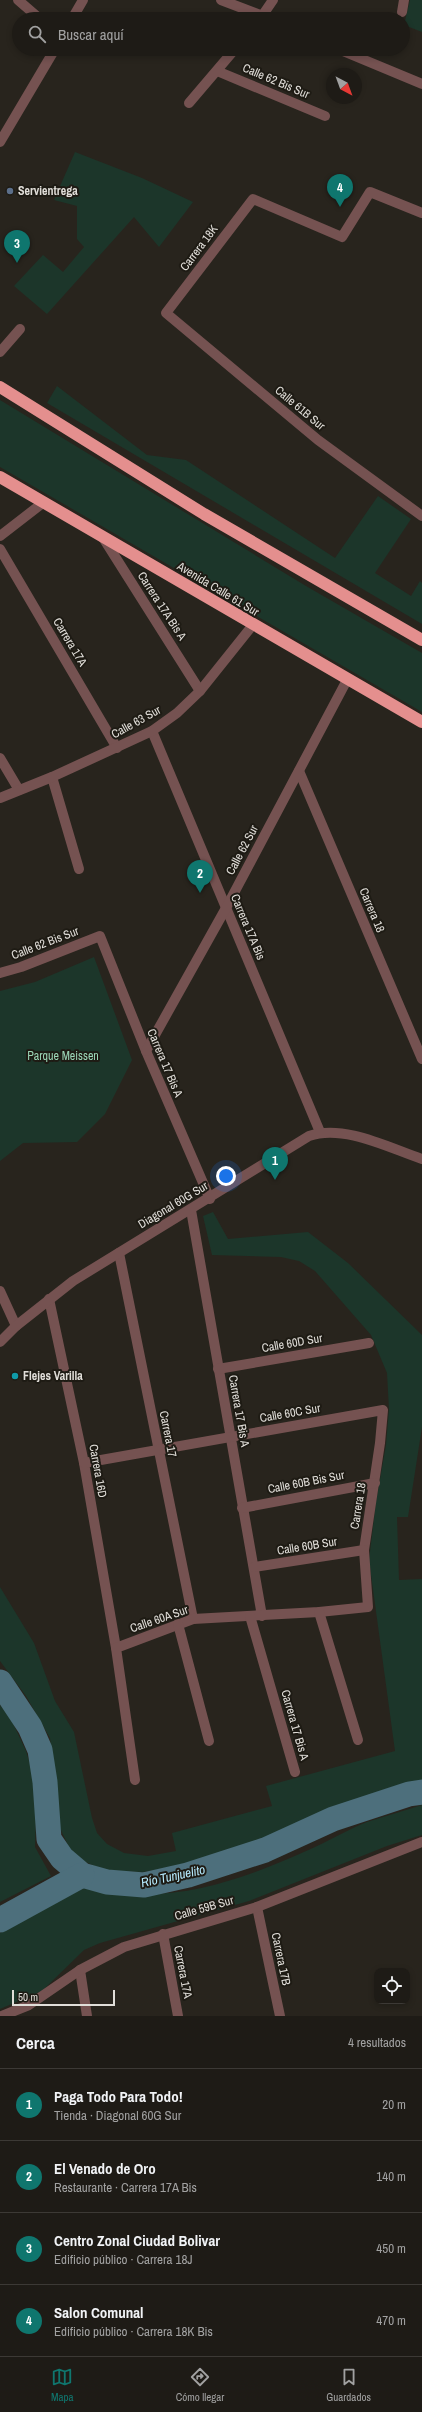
<!DOCTYPE html>
<html lang="es">
<head>
<meta charset="utf-8">
<style>
  body { margin:0; font-family:"Archivo Narrow",sans-serif; background:#2b2823; color:#f1f3f6 }
  .controls { position:absolute; right:12px; bottom:12px; display:grid; overflow:hidden; border-radius:8px; box-shadow:0 2px 6px #0003 }
  .controls button { width:36px; height:36px; display:grid; place-items:center; padding:0; border:0; border-bottom:1px solid #3c3935; background:#1e1b16; color:#f1f3f6; font:20px sans-serif }
  .compass { position:absolute; left:326px; top:68px; width:36px; height:36px; border-radius:50%; background:#1e1b16; box-shadow:0 2px 6px #0003; rotate:139deg }
  .scale { position:absolute; left:12px; bottom:10px; width:103px; box-sizing:border-box; padding-left:4px; border:2px solid #e1ded9; border-top:0; font-size:11px; line-height:14px; white-space:nowrap; color:#e1ded9; -webkit-text-stroke:3px #1e1b14; paint-order:stroke }
  .you { position:absolute; left:226px; top:1176px; width:14px; height:14px; margin:-10px; border:3px solid #fff; border-radius:50%; background:#1a73e8; box-shadow:0 0 0 6px #1a73e833 }
  .badge { display:grid; place-items:center; width:26px; height:26px; border-radius:50%; background:#0f766e; color:#fff; font-size:13px; font-weight:700 }
  .pin { position:absolute; translate:-50% -33px; filter:drop-shadow(0 1px 2px #0008) }
  .pin::after { content:''; position:absolute; top:21px; width:14px; height:12px; background:inherit; clip-path:polygon(0 0,100% 0,50% 100%) }
  .list { margin:0; padding:0; list-style:none }
  h2 { display:flex; justify-content:space-between; align-items:center; height:52px; margin:0; padding:0 16px; font-size:17px }
  h2 small { font-size:13px; font-weight:400; color:#a1a1a1 }
  .list li { display:grid; grid-template-columns:26px 1fr auto; gap:12px; align-items:center; box-sizing:border-box; height:72px; padding:0 16px; border-top:1px solid #3c3935 }
  .list b { display:block; font-size:15px; white-space:nowrap }
  .list p { margin:0; font-size:13px; white-space:nowrap; color:#a1a1a1 }
  .list em { font-size:13px; font-style:normal; color:#a1a1a1 }
  .icon { flex:none; width:22px; height:22px; fill:none; stroke:currentColor; stroke-width:2; stroke-linecap:round; stroke-linejoin:round }
  .map { position:relative; flex:none; width:422px; height:2016px; overflow:hidden }
  .search { position:absolute; background:#1e1b16; box-shadow:0 2px 6px #0003; left:12px; right:12px; top:12px; height:44px; display:flex; align-items:center; gap:10px; box-sizing:border-box; padding:0 14px; border-radius:22px; color:#a1a1a1; font-size:15px }
  .sheet { height:340px; background:#1e1b16 }
  nav { display:flex; justify-content:space-around; align-items:center; box-sizing:border-box; height:56px; border-top:1px solid #3c3935; background:#1e1b16; font-size:11px; color:#a1a1a1 }
  nav a { display:grid; justify-items:center; gap:2px }
  nav .on { color:#0f766e }
  .map>svg:first-child { display:block }
  .green { fill:#1c362a }
  .lines { fill:none; stroke-linecap:round; stroke-linejoin:round }
  .river { stroke:#4d6f7c; stroke-width:25 }
  .minor { stroke:#755251; stroke-width:10 }
  .highway { stroke:#e48f8e; stroke-width:12 }
  .service-dot { fill:#5c6f8a; stroke:#1e1b14; stroke-width:1.5 }
  .culture-dot { fill:#0f9aa8; stroke:#1e1b14; stroke-width:1.5 }
  .labels { text-anchor:middle; dominant-baseline:central; stroke-width:4; stroke-linejoin:round; paint-order:stroke }
  .street-label { font-size:12px; fill:#e1ded9; stroke:#1e1b14 }
  .poi-label { font-size:12px; font-weight:bold; fill:#e1ded9; stroke:#1e1b14; text-anchor:start }
  .park-label { font-size:12px; fill:#9bd5b6; stroke:#1e1b14 }
  .water-label { font-size:13px; font-style:italic; fill:#b7ebff; stroke:#1e1b14 }
</style>
</head>
<body>
<div class="map">
<svg width="422" height="2016" viewBox="0 0 422 2016">
  <rect width="100%" height="100%" fill="#28241d"/>
  <g class="green">
    <polygon points="410,0 422,0 422,32 404,25"/>
    <polygon points="75,152 142,178 193,202 159,247 134,217 47,314 14,286 43,255 63,272 84,247 77,239 77,206 54,200"/>
    <polygon points="57,386 147,455 186,460 335,558 378,496 411,519 375,573 411,596 420,581 422,583 422,624 47,403"/>
    <polygon points="0,400 306,586 422,653 422,712 0,467"/>
    <polygon points="94,957 132,1060 105,1114 77,1142 23,1143 0,1161 0,991 35,982"/>
    <polygon points="213,1212 228,1239 308,1232 348,1263 422,1335 422,1427 408,1517 397,1517 399,1580 422,1579 422,1782 323,1813 264,1839 188,1864 143,1872 105,1871 73,1856 59,1826 50,1738 26,1696 0,1661 0,1587 34,1643 55,1701 74,1732 92,1818 97,1833 107,1844 124,1853 148,1856 176,1851 172,1833 272,1806 266,1786 395,1751 369,1560 376,1502 386,1445 389,1409 387,1373 371,1335 315,1271 299,1261 281,1257 212,1255 203,1216"/>
    <polygon points="0,1705 11,1719 26,1751 37,1787 35,1847 51,1876 0,1902"/>
    <path d="M422 1805V1835L387 1846 249 1901 100 1943 84 1950 42 1991 0 2009V1933L87 1886C165 1909 243 1880 315 1847 332 1839 349 1829 367 1822 385 1816 404 1811 422 1805Z"/>
  </g>
  <g class="lines">
    <g class="river">
      <polyline points="0,1682 30,1727 40,1750 45,1782 49,1839 62,1858 82,1875 107,1882 144,1885 188,1875 265,1850 333,1819 409,1794 422,1792"/>
      <polyline points="0,1920 82,1875"/>
    </g>
    <g class="minor">
      <polyline points="18,0 40,19"/>
      <polyline points="221,0 271,19"/>
      <polyline points="402,12 404,0"/>
      <polyline points="72,19 83,0"/>
      <polyline points="260,19 273,0"/>
      <polyline points="338,49 422,84"/>
      <polyline points="217,71 325,116"/>
      <polyline points="189,103 235,49"/>
      <polyline points="0,142 55,49"/>
      <polyline points="422,213 370,192 342,237 253,199 166,313 318,440 422,516"/>
      <polyline points="0,352 20,329"/>
      <polyline points="0,536 44,502"/>
      <polyline points="102,536 200,691"/>
      <polyline points="0,549 117,748"/>
      <polyline points="152,731 320,1132"/>
      <polyline points="0,758 19,790"/>
      <polyline points="299,771 422,1059"/>
      <polyline points="52,777 79,869"/>
      <polyline points="0,798 52,777 152,731 177,713 200,691 252,626"/>
      <polyline points="0,973 21,967 100,936 146,1051 210,1199"/>
      <polyline points="146,1051 226,908 347,680"/>
      <polyline points="191,1210 262,1616"/>
      <polyline points="119,1253 193,1619"/>
      <polyline points="0,1291 16,1326"/>
      <polyline points="49,1299 84,1463 116,1648"/>
      <path d="M0 1342 16 1326 73 1281 309 1136C344 1124 389 1148 422 1159"/>
      <polyline points="218,1369 369,1343"/>
      <polyline points="84,1463 383,1410 380,1443 364,1550 368,1607 319,1612 193,1619 116,1648 135,1780"/>
      <polyline points="242,1508 375,1483"/>
      <polyline points="254,1567 364,1550"/>
      <polyline points="319,1612 358,1740"/>
      <polyline points="250,1616 295,1772"/>
      <polyline points="178,1624 209,1741"/>
      <polyline points="257,1907 280,2016"/>
      <polyline points="163,1934 178,2016"/>
      <polyline points="80,1970 87,2016"/>
      <polyline points="2,2016 29,2005 80,1970 124,1947 257,1907 422,1842"/>
    </g>
    <g class="highway">
      <polyline points="0,387 204,514 422,640"/>
      <polyline points="0,477 422,722"/>
    </g>
  </g>
  <circle class="service-dot" cx="10" cy="191" r="4"/>
  <circle class="culture-dot" cx="15" cy="1376" r="4"/>
  <g class="labels">
    <g class="street-label">
      <text transform="translate(276 81) rotate(23)">Calle 62 Bis Sur</text>
      <text transform="translate(199 248) rotate(-53)">Carrera 18K</text>
      <text transform="translate(300 408) rotate(40)">Calle 61B Sur</text>
      <text transform="translate(218 589) rotate(31)">Avenida Calle 61 Sur</text>
      <text transform="translate(162 606) rotate(57)">Carrera 17A Bis A</text>
      <text transform="translate(70 642) rotate(59)">Carrera 17A</text>
      <text transform="translate(136 722) rotate(-29)">Calle 63 Sur</text>
      <text transform="translate(242 850) rotate(-62)">Calle 62 Sur</text>
      <text transform="translate(372 910) rotate(67)">Carrera 18</text>
      <text transform="translate(248 927) rotate(67)">Carrera 17A Bis</text>
      <text transform="translate(45 943) rotate(-21)">Calle 62 Bis Sur</text>
      <text transform="translate(165 1063) rotate(67)">Carrera 17 Bis A</text>
      <text transform="translate(173 1205) rotate(-31)">Diagonal 60G Sur</text>
      <text transform="translate(292 1343) rotate(-10)">Calle 60D Sur</text>
      <text transform="translate(239 1411) rotate(80)">Carrera 17 Bis A</text>
      <text transform="translate(290 1413) rotate(-10)">Calle 60C Sur</text>
      <text transform="translate(168 1434) rotate(79)">Carrera 17</text>
      <text transform="translate(98 1471) rotate(80)">Carrera 16D</text>
      <text transform="translate(306 1482) rotate(-11)">Calle 60B Bis Sur</text>
      <text transform="translate(358 1506) rotate(-81)">Carrera 18</text>
      <text transform="translate(307 1546) rotate(-9)">Calle 60B Sur</text>
      <text transform="translate(159 1619) rotate(-19)">Calle 60A Sur</text>
      <text transform="translate(295 1725) rotate(74)">Carrera 17 Bis A</text>
      <text transform="translate(204 1908) rotate(-16)">Calle 59B Sur</text>
      <text transform="translate(281 1959) rotate(78)">Carrera 17B</text>
      <text transform="translate(183 1972) rotate(79)">Carrera 17A</text>
    </g>
    <g class="poi-label">
      <text x="18" y="191">Servientrega</text>
      <text x="23" y="1376">Flejes Varilla</text>
    </g>
    <g class="park-label">
      <text x="63" y="1056">Parque Meissen</text>
    </g>
    <g class="water-label">
      <text transform="translate(173 1876) rotate(-12)">Río Tunjuelito</text>
    </g>
  </g>
</svg>
<div class="controls">
<button><svg class="icon" aria-label="locate" viewBox="0 0 24 24"><circle cx="12" cy="12" r="6"/><path d="M12 2v4M12 18v4M2 12h4M18 12h4"/></svg></button>
</div>
<svg class="compass" viewBox="-18 -18 36 36"><path d="M0-13l5 13h-10z" fill="#e53935"/><path d="M0 13l5-13h-10z" fill="#a1a1a1"/></svg>
<div class="scale">50 m</div>
<div class="you"></div>
<div class="pin badge" style="left:275px;top:1180px">1</div>
<div class="pin badge" style="left:200px;top:893px">2</div>
<div class="pin badge" style="left:17px;top:263px">3</div>
<div class="pin badge" style="left:340px;top:207px">4</div>
<div class="search"><svg class="icon" aria-label="search" viewBox="0 0 24 24"><circle cx="10" cy="10" r="6"/><path d="M15 15l6 6"/></svg>Buscar aquí</div>
</div>
<section class="sheet">
<h2>Cerca<small>4 resultados</small></h2>
<ul class="list">
<li><span class="badge">1</span><div><b>Paga Todo Para Todo!</b><p>Tienda · Diagonal 60G Sur</p></div><em>20 m</em></li>
<li><span class="badge">2</span><div><b>El Venado de Oro</b><p>Restaurante · Carrera 17A Bis</p></div><em>140 m</em></li>
<li><span class="badge">3</span><div><b>Centro Zonal Ciudad Bolivar</b><p>Edificio público · Carrera 18J</p></div><em>450 m</em></li>
<li><span class="badge">4</span><div><b>Salon Comunal</b><p>Edificio público · Carrera 18K Bis</p></div><em>470 m</em></li>
</ul>
</section>
<nav>
<a class="on"><svg class="icon" aria-label="map" viewBox="0 0 24 24"><path d="M3 6l6-2 6 2 6-2v14l-6 2-6-2-6 2zM9 4v14M15 6v14"/></svg>Mapa</a>
<a><svg class="icon" aria-label="directions" viewBox="0 0 24 24"><path d="M12 3l9 9-9 9-9-9zM9 14v-3h6M13 9l2 2-2 2"/></svg>Cómo llegar</a>
<a><svg class="icon" aria-label="saved" viewBox="0 0 24 24"><path d="M7 4h10v16l-5-4-5 4z"/></svg>Guardados</a>
</nav>
</body>
</html>
